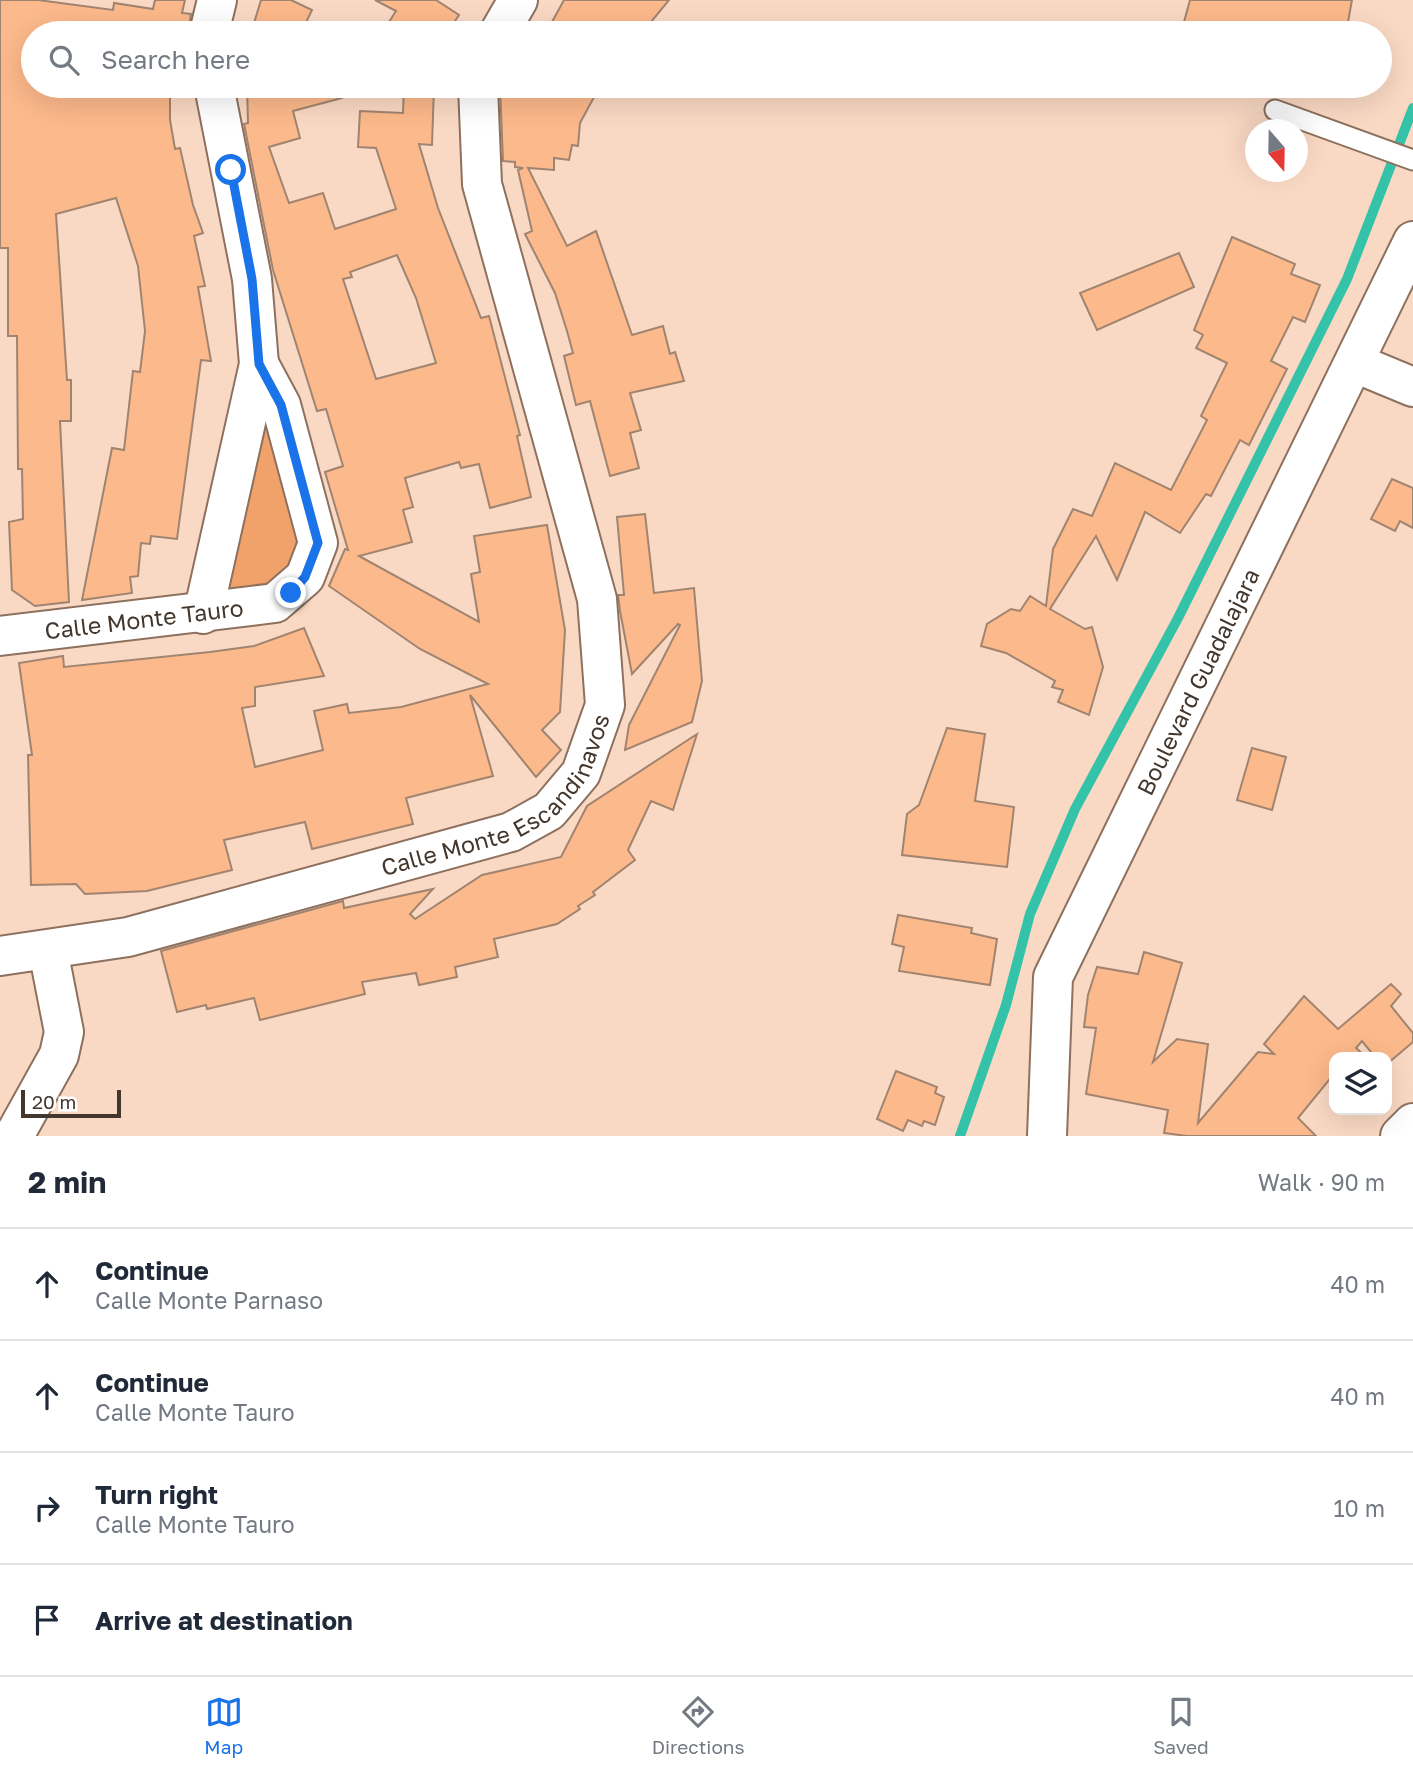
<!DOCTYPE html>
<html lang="en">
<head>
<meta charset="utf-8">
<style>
  body { margin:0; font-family:"Golos Text",sans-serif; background:#f2f2f3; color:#1f2937 }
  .controls { position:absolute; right:21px; bottom:21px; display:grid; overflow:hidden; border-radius:14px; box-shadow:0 7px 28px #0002 }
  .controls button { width:63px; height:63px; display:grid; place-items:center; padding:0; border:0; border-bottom:2px solid #e0e1e3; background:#fff; color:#1f2937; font:35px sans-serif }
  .compass { position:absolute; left:1245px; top:119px; width:63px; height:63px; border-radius:50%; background:#fff; box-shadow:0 7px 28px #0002; rotate:160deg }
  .scale { position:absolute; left:21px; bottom:18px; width:100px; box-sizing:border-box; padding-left:7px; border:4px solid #42362d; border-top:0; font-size:19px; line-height:24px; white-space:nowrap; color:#42362d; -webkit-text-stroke:5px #fff; paint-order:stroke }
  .stop { position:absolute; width:21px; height:21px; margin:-16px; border:5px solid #1a73e8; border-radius:50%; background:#fff }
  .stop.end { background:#1a73e8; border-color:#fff; box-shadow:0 2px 7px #0008 }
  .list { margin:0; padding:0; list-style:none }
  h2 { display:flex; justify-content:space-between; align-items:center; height:91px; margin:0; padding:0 28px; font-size:30px }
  h2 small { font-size:23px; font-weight:400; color:#747a83 }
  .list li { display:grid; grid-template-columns:46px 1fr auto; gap:21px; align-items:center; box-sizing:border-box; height:112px; padding:0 28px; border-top:2px solid #e0e1e3 }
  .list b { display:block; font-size:26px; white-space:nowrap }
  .list p { margin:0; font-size:23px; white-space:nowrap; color:#747a83 }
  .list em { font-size:23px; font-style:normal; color:#747a83 }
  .icon { flex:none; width:38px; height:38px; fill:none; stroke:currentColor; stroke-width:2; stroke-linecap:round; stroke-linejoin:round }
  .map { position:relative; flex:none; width:1413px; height:1136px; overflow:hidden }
  .search { position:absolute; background:#fff; box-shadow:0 7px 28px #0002; left:21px; right:21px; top:21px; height:77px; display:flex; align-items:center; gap:18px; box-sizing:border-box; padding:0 24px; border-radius:38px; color:#747a83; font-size:26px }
  .sheet { height:539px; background:#fff }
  nav { display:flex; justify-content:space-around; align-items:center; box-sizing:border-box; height:98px; border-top:2px solid #e0e1e3; background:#fff; font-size:19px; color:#747a83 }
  nav a { display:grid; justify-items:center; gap:4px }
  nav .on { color:#1a73e8 }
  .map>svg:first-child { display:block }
  .green { fill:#f1a26b }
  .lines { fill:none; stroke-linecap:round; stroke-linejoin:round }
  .stream { stroke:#34c2a8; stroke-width:10 }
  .building { fill:#fcb98b; stroke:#a18470; stroke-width:2; fill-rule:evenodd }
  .lane-casing { stroke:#8d705d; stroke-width:23 }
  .street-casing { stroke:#8d705d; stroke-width:42 }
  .secondary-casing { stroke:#8d705d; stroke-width:42 }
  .lane { stroke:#fff; stroke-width:19 }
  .street { stroke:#fff; stroke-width:38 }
  .secondary { stroke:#fff; stroke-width:38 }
  .route { stroke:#1a73e8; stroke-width:9 }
  .labels { text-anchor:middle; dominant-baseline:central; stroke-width:6; stroke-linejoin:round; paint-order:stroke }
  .street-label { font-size:23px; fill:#42362d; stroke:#fff }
</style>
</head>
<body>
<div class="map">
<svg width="1413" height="1136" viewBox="0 0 1413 1136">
  <rect width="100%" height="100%" fill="#fad9c4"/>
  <polygon class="green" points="262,403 303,535 282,583 216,598"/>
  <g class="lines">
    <polyline class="stream" points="960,1136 1006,1005 1030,914 1075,809 1178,618 1347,279 1413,108"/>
  </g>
  <g class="building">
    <polygon points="0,0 38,0 113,10 114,3 153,9 155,0 185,0 182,13 191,14 188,33 33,33 33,86 170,86 170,120 175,149 180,148 193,205 203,233 194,236 205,286 198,287 211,361 201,360 177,539 151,536 150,544 141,543 138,576 130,577 132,593 82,600 112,448 124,450 133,371 140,372 145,331 138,266 116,198 56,214 67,380 71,380 71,421 60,421 69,602 35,606 12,590 9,522 23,519 22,469 18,469 17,336 8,336 8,248 0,248"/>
    <polygon points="261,0 291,0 312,10 301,33 251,33"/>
    <polygon points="375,0 436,0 459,15 447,33 382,33 396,11"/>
    <polygon points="564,0 669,0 642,33 546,33"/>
    <polygon points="1190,0 1352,0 1346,33 1181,33"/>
    <path d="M247 86H288V89L341 88 342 98 293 111 300 138 269 147 289 203 323 193 335 229 396 209 376 148 358 147 360 111 403 113 404 86H434L432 145 419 144 438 208 481 318 489 316 520 435 517 436 531 497 490 508 479 464 461 468 459 462 405 478 413 507 403 510 412 542 359 556 479 622 471 574 480 572 474 536 547 525 565 630 560 712 542 730 561 750 536 777 470 695 493 776 406 798 413 824 312 849 305 822 224 840 232 870 147 891 85 894 76 884 31 885 28 755H32L19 663 63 656 64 667 210 652 254 646 304 628 324 676 255 687V706L242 708 255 767 323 750 314 711 347 704 349 713 401 707 488 684 420 649 329 586 345 549 348 550 325 472 343 466 326 409 317 411 273 270 244 124 248 123ZM397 255 416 298 436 363 376 379 343 279 352 277 350 272Z"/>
    <polygon points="500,86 600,86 580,123 578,146 572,145 569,160 554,158 554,170 528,168 567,246 596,231 632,335 663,326 670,354 675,352 684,381 630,393 641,430 630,433 639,468 610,476 590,401 576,405 564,356 573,353 567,331 555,293 525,234 532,231 518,170 523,168 515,167 515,162 503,161"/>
    <polygon points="1232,237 1295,264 1291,274 1320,285 1305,322 1293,317 1271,361 1287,369 1249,445 1240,440 1211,496 1206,494 1180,533 1145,512 1117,580 1096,536 1050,609 1085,629 1092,627 1103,667 1089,715 1058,702 1063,690 1052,687 1055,681 1006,653 981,646 987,624 1011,609 1020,611 1030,596 1046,606 1053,549 1073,509 1092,516 1115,463 1171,490 1207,420 1201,416 1227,363 1196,348 1203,335 1194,330"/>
    <polygon points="1179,253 1194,287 1097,330 1080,293"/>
    <polygon points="1392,479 1413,488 1413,528 1400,521 1395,531 1371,519"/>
    <polygon points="645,514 654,593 694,588 702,681 692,722 625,750 629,725 680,625 678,624 632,674 620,611 618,595 624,595 617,517"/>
    <polygon points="947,728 985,734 975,801 1014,807 1007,867 902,855 907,814 919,805"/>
    <polygon points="697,734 673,810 651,801 628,850 635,860 593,892 595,895 578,906 580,909 557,924 494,939 498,957 455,967 457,977 419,985 416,973 362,982 365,994 260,1020 254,998 207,1009 206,1005 177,1012 161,951 343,901 344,908 433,889 410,914 415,919 482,875 561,857 587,806"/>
    <polygon points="1252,748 1286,757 1272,810 1237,800"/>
    <polygon points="898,915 972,928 971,933 997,939 990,985 899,971 904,947 892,944"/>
    <polygon points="1144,952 1182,963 1153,1062 1177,1039 1208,1044 1198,1123 1258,1052 1274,1054 1264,1044 1304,996 1338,1029 1391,984 1401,994 1391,1006 1413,1033 1413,1042 1387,1064 1387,1057 1375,1057 1362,1041 1356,1048 1366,1057 1334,1057 1334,1074 1298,1118 1316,1136 1187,1136 1164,1133 1168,1110 1086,1094 1096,1028 1084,1027 1088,995 1097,967 1138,974"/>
    <polygon points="896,1071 937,1087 935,1093 944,1097 935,1125 924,1121 922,1126 908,1120 903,1131 877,1119"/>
  </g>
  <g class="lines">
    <defs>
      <polyline id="lane" points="1275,110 1413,160"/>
      <g id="street">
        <polyline points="209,33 217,0"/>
        <polyline points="499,33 518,0"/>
        <polyline points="1355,363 1413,387"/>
        <polyline points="203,614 259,364 252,279 214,86"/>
        <path id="s1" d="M0 636 275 603 305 577 318 543 281 405 259 364"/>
        <path id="s2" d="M0 956 128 937 511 832 549 811 581 773 605 705 597 599 482 184 478 86"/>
        <polyline points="14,1136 59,1055 64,1032 48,950"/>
        <polyline points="1400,1136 1413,1123"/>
      </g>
      <g id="secondary">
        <path id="s3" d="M1047 1136 1053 977 1413 241"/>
      </g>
    </defs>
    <use href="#lane" class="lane-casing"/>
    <use href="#street" class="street-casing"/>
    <use href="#secondary" class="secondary-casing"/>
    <use href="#lane" class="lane"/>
    <use href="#street" class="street"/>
    <use href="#secondary" class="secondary"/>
  </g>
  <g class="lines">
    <polyline class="route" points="231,170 252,279 259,364 281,405 318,543 305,577 291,593"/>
  </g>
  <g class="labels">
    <g class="street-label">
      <text stroke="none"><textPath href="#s1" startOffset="145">Calle Monte Tauro</textPath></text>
      <text stroke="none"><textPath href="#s3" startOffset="488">Boulevard Guadalajara</textPath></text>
      <text stroke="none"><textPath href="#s2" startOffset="537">Calle Monte Escandinavos</textPath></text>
    </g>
  </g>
</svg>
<div class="controls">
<button><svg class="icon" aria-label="layers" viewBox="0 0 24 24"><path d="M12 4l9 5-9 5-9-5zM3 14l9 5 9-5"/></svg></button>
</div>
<svg class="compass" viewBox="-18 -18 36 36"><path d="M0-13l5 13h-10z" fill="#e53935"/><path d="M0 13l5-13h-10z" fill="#747a83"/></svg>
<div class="scale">20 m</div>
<div class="stop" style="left:231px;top:170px"></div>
<div class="stop end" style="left:291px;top:593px"></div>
<div class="search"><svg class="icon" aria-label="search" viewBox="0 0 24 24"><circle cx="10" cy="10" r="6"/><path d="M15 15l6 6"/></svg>Search here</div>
</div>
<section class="sheet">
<h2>2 min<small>Walk · 90 m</small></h2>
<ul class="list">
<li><svg class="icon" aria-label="ahead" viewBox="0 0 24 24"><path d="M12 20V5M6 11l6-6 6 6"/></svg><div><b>Continue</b><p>Calle Monte Parnaso</p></div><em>40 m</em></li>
<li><svg class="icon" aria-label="ahead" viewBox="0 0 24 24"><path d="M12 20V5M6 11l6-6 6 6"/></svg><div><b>Continue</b><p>Calle Monte Tauro</p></div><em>40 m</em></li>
<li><svg class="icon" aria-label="right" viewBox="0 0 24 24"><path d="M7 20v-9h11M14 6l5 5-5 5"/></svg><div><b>Turn right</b><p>Calle Monte Tauro</p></div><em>10 m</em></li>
<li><svg class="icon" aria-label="arrive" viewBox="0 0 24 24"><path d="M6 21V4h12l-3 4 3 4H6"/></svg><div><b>Arrive at destination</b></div></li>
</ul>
</section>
<nav>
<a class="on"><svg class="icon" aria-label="map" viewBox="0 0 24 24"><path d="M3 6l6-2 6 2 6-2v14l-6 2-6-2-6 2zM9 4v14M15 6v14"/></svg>Map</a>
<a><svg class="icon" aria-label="directions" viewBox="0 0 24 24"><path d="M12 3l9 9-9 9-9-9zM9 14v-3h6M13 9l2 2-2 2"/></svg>Directions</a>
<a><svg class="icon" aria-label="saved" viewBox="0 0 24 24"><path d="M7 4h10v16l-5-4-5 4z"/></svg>Saved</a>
</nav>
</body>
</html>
